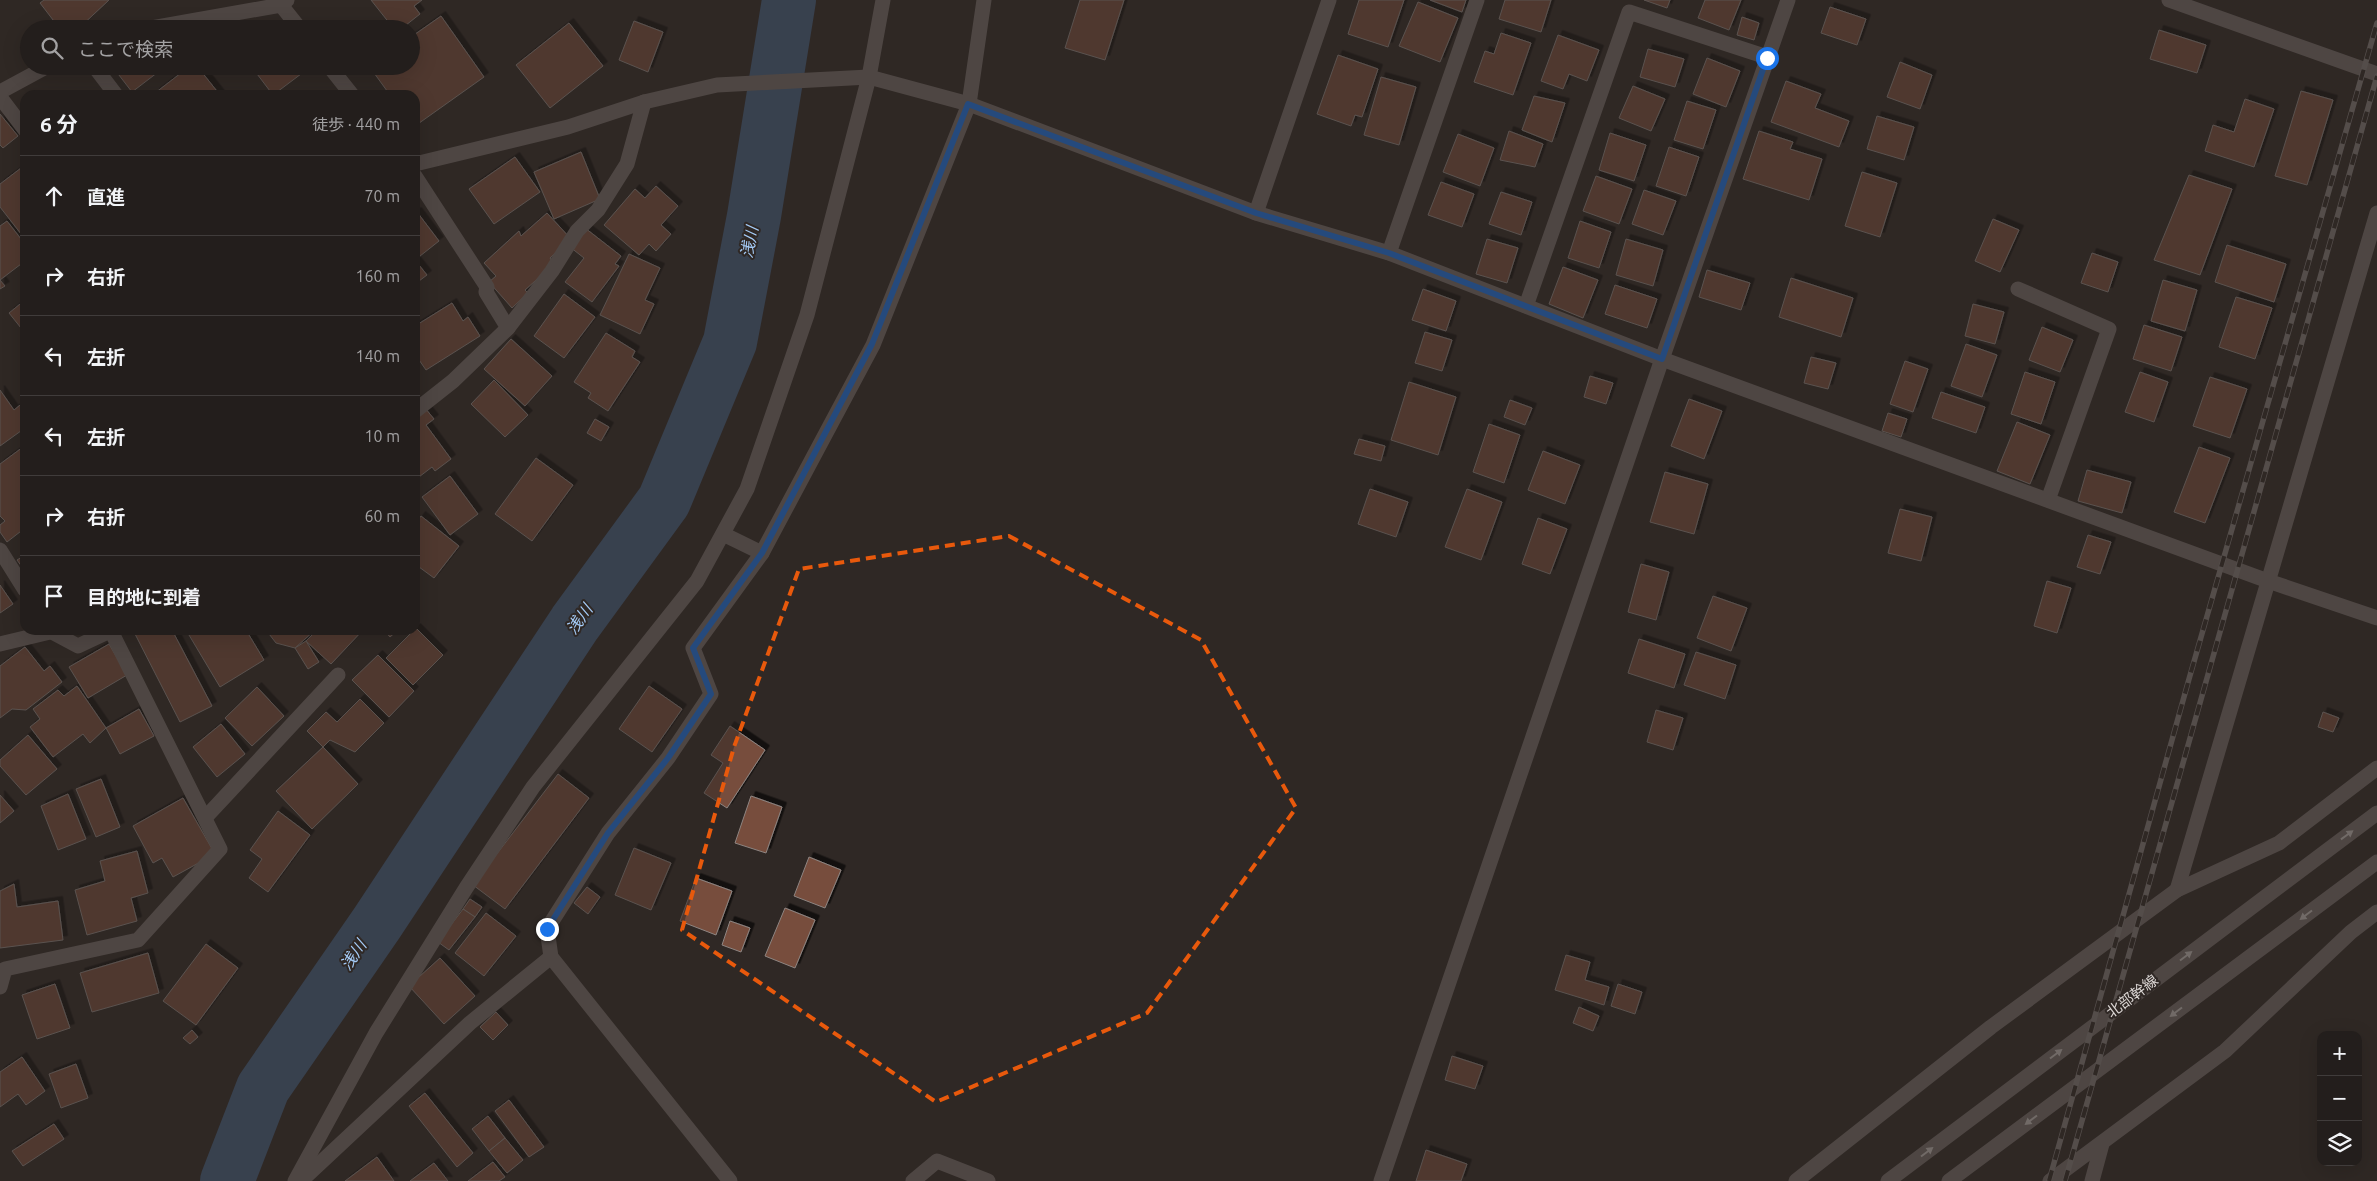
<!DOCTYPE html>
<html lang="ja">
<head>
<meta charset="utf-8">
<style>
  body { margin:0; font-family:Ubuntu,"Noto Sans JP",sans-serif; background:#2b2725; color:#f1f3f6 }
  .controls { position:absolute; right:15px; bottom:15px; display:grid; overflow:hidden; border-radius:10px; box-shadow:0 5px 20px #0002 }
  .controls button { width:45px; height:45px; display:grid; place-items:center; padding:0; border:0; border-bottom:1px solid #403c3b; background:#231e1c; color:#f1f3f6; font:25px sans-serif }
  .stop { position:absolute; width:15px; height:15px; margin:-11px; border:4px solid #1a73e8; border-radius:50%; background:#fff }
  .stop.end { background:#1a73e8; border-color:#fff; box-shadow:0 1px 5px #0008 }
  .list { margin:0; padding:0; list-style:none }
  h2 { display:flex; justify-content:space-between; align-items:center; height:65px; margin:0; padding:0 20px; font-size:21px }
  h2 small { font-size:16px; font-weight:400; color:#a3a2a3 }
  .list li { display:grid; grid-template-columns:32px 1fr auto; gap:15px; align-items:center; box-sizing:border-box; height:80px; padding:0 20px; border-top:1px solid #403c3b }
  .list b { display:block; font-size:19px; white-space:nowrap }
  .list em { font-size:16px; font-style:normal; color:#a3a2a3 }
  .icon { flex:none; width:28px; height:28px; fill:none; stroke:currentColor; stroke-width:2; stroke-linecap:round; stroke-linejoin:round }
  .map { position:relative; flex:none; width:2377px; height:1181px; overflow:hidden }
  .search { position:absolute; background:#231e1c; box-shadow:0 5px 20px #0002; left:20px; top:20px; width:400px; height:55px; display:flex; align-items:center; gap:12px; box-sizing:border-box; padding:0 18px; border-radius:28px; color:#a3a2a3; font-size:19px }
  .panel { position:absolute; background:#231e1c; box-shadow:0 5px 20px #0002; left:20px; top:90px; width:400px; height:545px; border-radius:15px }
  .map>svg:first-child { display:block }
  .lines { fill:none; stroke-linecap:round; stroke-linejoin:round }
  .river { stroke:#435f80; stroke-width:54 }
  .building { fill:#774d3c; stroke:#8e8582; filter:url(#shadow) }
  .minor { stroke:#746c69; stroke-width:15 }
  .tertiary { stroke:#746c69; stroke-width:15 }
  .rail-casing { stroke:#817b79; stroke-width:5.5 }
  .rail { stroke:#2f2825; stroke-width:4; stroke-dasharray:11; stroke-linecap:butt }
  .oneway { fill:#c0bbb8 }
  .route { stroke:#1a73e8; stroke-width:6 }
  .marked { fill:none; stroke:#e8590c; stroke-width:4; stroke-dasharray:10 6; stroke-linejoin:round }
  .labels { text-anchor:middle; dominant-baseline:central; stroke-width:4; stroke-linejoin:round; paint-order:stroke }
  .street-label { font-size:15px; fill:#dad5d3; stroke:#2f2825 }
  .water-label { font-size:16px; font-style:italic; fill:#a4cbf7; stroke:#2f2825 }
</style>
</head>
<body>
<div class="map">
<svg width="2377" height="1181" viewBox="0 0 2377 1181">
  <defs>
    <filter id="shadow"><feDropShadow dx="4.5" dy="-4.5" stdDeviation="0" flood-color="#0009"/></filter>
  </defs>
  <rect width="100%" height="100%" fill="#2f2825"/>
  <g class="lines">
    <polyline class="river" points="227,1181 263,1088 377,923 575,623 664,501 730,342 754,216 789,0"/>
  </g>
  <g class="building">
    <polygon points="44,0 109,0 78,29 60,29 40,3"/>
    <polygon points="371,0 422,0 414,6 420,14 401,29 394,29"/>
    <polygon points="1080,0 1124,0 1105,60 1065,48"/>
    <polygon points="1359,0 1404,0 1388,47 1348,34"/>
    <polygon points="1430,0 1466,0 1462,12"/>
    <polygon points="1505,0 1551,0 1541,32 1499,19"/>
    <polygon points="1644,0 1670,0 1667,8"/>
    <polygon points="1705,0 1741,0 1729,30 1698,18"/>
    <polygon points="1418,2 1458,18 1440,62 1399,46"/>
    <polygon points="1830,7 1866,19 1857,45 1821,33"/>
    <polygon points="441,16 484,77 415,126 415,95 390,95 369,66 411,66 411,37"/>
    <polygon points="1742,17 1759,23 1754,40 1737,35"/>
    <polygon points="634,21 663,32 648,72 619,60"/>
    <polygon points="569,23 603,66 550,108 516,65"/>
    <polygon points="2159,30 2206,45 2197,73 2150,59"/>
    <polygon points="1501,33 1531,43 1513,95 1474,82 1485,51 1494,54"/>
    <polygon points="1558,35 1599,50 1587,81 1569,74 1563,89 1541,81"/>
    <polygon points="1648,49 1684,59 1675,87 1640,77"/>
    <polygon points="1338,55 1378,69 1362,117 1355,115 1351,126 1317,114"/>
    <polygon points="1707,58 1740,71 1726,107 1693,94"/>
    <polygon points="1900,62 1932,75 1920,109 1887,97"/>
    <polygon points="112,66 166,66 132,92"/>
    <polygon points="190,66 197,66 220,95 157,95 155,93"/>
    <polygon points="251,66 307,66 309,68 273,95"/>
    <polygon points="1381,77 1416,87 1399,145 1364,135"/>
    <polygon points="1786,81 1821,94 1815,108 1849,121 1839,147 1771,122"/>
    <polygon points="1633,86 1665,99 1651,131 1619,118"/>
    <polygon points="2301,91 2333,100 2307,185 2275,176"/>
    <polygon points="1534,96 1565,103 1552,142 1522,130"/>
    <polygon points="2245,99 2274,109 2254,167 2205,151 2213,125 2234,132"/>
    <polygon points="1687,101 1716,110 1703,149 1674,140"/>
    <polygon points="0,114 18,136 3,148 0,145"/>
    <polygon points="1877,116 1914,127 1904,160 1867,149"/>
    <polygon points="1509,131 1543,144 1535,167 1500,160"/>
    <polygon points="1759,131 1793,142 1790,149 1822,159 1809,200 1743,179"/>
    <polygon points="1610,133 1646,145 1634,181 1599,170"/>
    <polygon points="1458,134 1494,148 1480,186 1443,172"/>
    <polygon points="1669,147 1699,157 1686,196 1656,186"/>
    <polygon points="581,152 600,199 554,219 534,172"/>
    <polygon points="515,157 540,192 494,224 469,189"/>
    <polygon points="25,165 25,239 0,207 0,184"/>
    <polygon points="1862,172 1897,183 1880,237 1845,226"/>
    <polygon points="2189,175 2232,189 2200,275 2154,260"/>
    <polygon points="1596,176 1632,189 1619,224 1583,211"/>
    <polygon points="1441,182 1474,194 1462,227 1428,215"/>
    <polygon points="656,186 678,206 661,225 671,234 656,251 649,244 639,255 604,225 635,189 645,198"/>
    <polygon points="1644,190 1676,201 1663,235 1632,224"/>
    <polygon points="1501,192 1532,202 1521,235 1489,224"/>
    <polygon points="417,212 439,241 415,260 427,275 415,284 415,213"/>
    <polygon points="547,213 571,239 550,258 554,264 525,290 528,293 512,308 489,282 496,276 484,263 519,231 521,236"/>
    <polygon points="1993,219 2019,230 2000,272 1975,261"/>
    <polygon points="7,221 25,244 25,261 0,280 5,286 0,289 0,226"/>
    <polygon points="1580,221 1611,232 1599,268 1568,258"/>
    <polygon points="585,228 621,256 615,264 619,266 592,302 565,282 584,258 570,247"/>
    <polygon points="1487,239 1518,248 1507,283 1476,274"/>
    <polygon points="1626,239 1663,250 1653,286 1616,275"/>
    <polygon points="2227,245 2286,264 2274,302 2215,282"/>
    <polygon points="2092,253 2118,262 2108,292 2081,283"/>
    <polygon points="629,254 660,268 645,300 654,304 640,334 600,315"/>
    <polygon points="1563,267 1598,280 1583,318 1549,304"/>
    <polygon points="1707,270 1750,283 1741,310 1699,297"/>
    <polygon points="1791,278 1853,298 1841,337 1779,317"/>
    <polygon points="2163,280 2197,290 2185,331 2151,321"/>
    <polygon points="1615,285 1657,299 1647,328 1605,314"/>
    <polygon points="1423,289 1456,301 1446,331 1412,320"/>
    <polygon points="564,294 595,317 564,358 534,336"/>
    <polygon points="2236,297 2272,308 2255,359 2219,347"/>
    <polygon points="25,300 25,333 9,313"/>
    <polygon points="452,303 463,321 468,317 480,336 426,370 415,354 415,326"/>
    <polygon points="1973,304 2004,312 1995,344 1965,336"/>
    <polygon points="2144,325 2182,337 2171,371 2133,359"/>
    <polygon points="2042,327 2073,340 2060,372 2029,360"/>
    <polygon points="1425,332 1452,340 1442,371 1415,363"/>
    <polygon points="606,333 635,351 632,357 640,362 608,411 588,398 591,393 574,382"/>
    <polygon points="511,339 552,376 525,406 484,369"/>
    <polygon points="1966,344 1997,355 1982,397 1951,386"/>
    <polygon points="1811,357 1836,363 1828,389 1804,383"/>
    <polygon points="1905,361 1928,369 1913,412 1890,404"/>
    <polygon points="2025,372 2055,382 2041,424 2011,414"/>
    <polygon points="2140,372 2168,382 2154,422 2125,412"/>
    <polygon points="1590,376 1613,383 1606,404 1584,397"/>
    <polygon points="2210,377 2247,389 2230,438 2193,426"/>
    <polygon points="494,380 528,415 505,437 471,404"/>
    <polygon points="1409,382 1456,397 1438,455 1391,440"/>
    <polygon points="0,390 14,410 25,401 25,428 0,446"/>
    <polygon points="1941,392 1985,407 1976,433 1932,418"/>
    <polygon points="1689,399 1722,411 1704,459 1671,446"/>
    <polygon points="1510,400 1532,408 1525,425 1504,417"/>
    <polygon points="425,408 434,419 426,425 451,459 435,471 432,467 415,480 415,428 418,426 415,421 415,416"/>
    <polygon points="1888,413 1907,419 1901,437 1882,431"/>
    <polygon points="595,419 609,427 601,441 587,433"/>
    <polygon points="2017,422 2050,435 2030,484 1997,471"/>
    <polygon points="1489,424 1520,435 1504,483 1473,472"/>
    <polygon points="1359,439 1385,446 1381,461 1354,454"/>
    <polygon points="23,447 25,450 25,528 7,542 0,532 0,525 5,521 0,516 0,464"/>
    <polygon points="2199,447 2230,458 2205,523 2174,512"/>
    <polygon points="1543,451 1580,465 1565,504 1528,490"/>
    <polygon points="536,458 573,485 532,541 495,514"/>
    <polygon points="2087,470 2131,482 2122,513 2078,501"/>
    <polygon points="1665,472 1708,484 1694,534 1650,522"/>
    <polygon points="450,476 478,514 450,535 422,497"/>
    <polygon points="1370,489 1408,502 1396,537 1358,524"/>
    <polygon points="1467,489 1502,502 1481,560 1445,547"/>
    <polygon points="1900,509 1932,517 1921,561 1888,553"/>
    <polygon points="421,516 459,546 434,578 415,564 415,524"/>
    <polygon points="1538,518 1567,529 1550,574 1522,564"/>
    <polygon points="2088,535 2111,542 2100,574 2077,567"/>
    <polygon points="25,555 25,571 17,560"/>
    <polygon points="1641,564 1669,572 1656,620 1628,612"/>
    <polygon points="2047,581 2071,588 2057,633 2034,626"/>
    <polygon points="0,585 13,604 0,613"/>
    <polygon points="1713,596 1747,608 1731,651 1697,638"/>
    <polygon points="416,628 443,655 413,685 386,658"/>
    <polygon points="139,630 172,630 212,706 180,722 134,632"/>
    <polygon points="186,630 246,630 264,660 220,687"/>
    <polygon points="266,630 315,630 295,648 276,643"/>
    <polygon points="317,630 363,630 331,664 306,641"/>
    <polygon points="384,630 398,630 390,637"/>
    <polygon points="1639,639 1685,654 1674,688 1628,673"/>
    <polygon points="306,641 319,662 308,669 295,648"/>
    <polygon points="109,644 127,675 88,698 69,667"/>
    <polygon points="25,647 44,671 50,666 62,682 26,710 12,709 0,718 0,666"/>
    <polygon points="1696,652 1736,665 1725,699 1684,685"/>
    <polygon points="378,655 414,691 389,717 352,680"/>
    <polygon points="77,686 106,728 90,743 83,734 53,757 30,727 40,719 33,709 58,690 64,696"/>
    <polygon points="649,686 682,709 652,752 619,729"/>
    <polygon points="257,687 284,716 252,746 225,718"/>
    <polygon points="360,699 384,723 355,752 330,740 323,747 307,731 326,712 337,722"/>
    <polygon points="139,709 154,736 120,754 106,728"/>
    <polygon points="1656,710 1683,718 1673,750 1647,742"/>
    <polygon points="2323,712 2339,718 2333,732 2318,727"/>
    <polygon points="221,724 245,754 217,777 193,747"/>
    <polygon points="730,726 765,750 727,808 704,793 723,763 711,755"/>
    <polygon points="28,735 57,769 26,795 0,766 0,760"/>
    <polygon points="323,747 358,784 312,829 276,791"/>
    <polygon points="558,774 589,798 505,909 473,885"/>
    <polygon points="101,779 120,827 96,837 76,789"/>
    <polygon points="68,794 86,839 58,850 41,806"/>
    <polygon points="0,795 14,811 0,823"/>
    <polygon points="751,796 782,807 766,853 735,843"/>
    <polygon points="183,798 215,854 173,877 162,858 153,863 133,826"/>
    <polygon points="278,811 310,835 268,892 249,878 262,859 250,850"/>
    <polygon points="634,848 671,863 651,910 615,895"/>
    <polygon points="137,851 148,893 131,898 137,921 87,935 75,890 105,881 100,861"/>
    <polygon points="809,857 841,870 825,908 794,896"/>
    <polygon points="696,878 732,891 716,935 680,921"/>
    <polygon points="14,884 17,907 58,901 63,940 0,948 0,891"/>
    <polygon points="587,887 600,897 588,914 574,903"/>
    <polygon points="470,899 482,907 475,917 463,909"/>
    <polygon points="785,908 815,920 795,968 765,956"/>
    <polygon points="463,909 475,917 449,950 438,942"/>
    <polygon points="486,913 516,936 484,976 455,953"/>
    <polygon points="730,921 750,928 741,952 722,945"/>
    <polygon points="206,944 238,968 196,1025 163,1001"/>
    <polygon points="148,953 159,993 92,1012 80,973"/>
    <polygon points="1566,955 1590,962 1585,980 1609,987 1604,1005 1555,990"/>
    <polygon points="440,958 475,996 444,1024 409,986"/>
    <polygon points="55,984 70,1028 37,1039 22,995"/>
    <polygon points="1618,984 1642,992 1635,1014 1611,1006"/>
    <polygon points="1579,1007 1599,1016 1593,1031 1573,1023"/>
    <polygon points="496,1012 508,1025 493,1040 480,1027"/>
    <polygon points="192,1030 198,1037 190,1044 183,1038"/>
    <polygon points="1452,1056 1483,1066 1475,1089 1445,1080"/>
    <polygon points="22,1057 45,1091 26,1105 18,1094 0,1107 0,1072"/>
    <polygon points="76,1064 88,1098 61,1108 49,1074"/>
    <polygon points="425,1093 473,1153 457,1167 409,1106"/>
    <polygon points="509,1100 544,1147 529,1157 495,1111"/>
    <polygon points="488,1116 505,1138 489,1151 472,1129"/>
    <polygon points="54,1124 64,1139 23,1166 12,1151"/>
    <polygon points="505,1138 523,1160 507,1173 489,1151"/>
    <polygon points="1426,1150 1467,1164 1461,1181 1416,1181"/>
    <polygon points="377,1157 394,1181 345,1181"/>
    <polygon points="493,1162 505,1177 499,1181 468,1181"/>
    <polygon points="434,1163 448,1181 410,1181"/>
  </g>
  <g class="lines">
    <g class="minor">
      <polyline points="277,0 300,29"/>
      <polyline points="2169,0 2377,74"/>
      <polyline points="146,29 281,5 287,0"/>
      <polyline points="94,66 116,95"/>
      <polyline points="329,66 352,95"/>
      <polyline points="0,92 48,66"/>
      <polyline points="0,97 25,130"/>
      <polyline points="415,164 568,127 644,102 717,85 869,77 969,104 1256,213 1389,253 1662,359 2268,581 2377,618"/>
      <polyline points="415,176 487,287 486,292 508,328 453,381 415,411"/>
      <polyline points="1256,213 1329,0"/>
      <polyline points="1389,253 1477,0"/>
      <polyline points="2018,289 2109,329 2048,500"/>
      <polyline points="1526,306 1629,12 1767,57"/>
      <polyline points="508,328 552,271 577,231 598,210 627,164 644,102"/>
      <polyline points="723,534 762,553"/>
      <polyline points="0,550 25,590"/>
      <polyline points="48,630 78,646 112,630"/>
      <polyline points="0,644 50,632"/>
      <polyline points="205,818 338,675"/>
      <polyline points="2177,890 2377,213"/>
      <polyline points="0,987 5,969 138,940 220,849 111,631"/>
      <polyline points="301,1181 470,1023 551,957"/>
      <polyline points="730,1181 551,957 547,929 608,833 668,758 711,694 693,648 762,553 873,345 969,104 984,0"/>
      <polyline points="913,1181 937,1161 988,1181"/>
      <polyline points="1381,1181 1662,359 1788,0"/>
      <polyline points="1796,1181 1991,1027 2177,890 2279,843 2377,768"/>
      <polyline points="2050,1181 2225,1051 2351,932 2377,912"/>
      <polyline points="2092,1181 2102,1144"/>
    </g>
    <g class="tertiary">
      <polyline points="295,1181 376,1033 466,888 533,787 697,581 747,489 807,315 869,77 883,0"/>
      <polyline points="1888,1181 2377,813"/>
      <polyline points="1949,1181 2377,862"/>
    </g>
    <defs>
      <g id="rail">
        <polyline points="2049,1181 2189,679 2377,23"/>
        <polyline points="2065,1181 2377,76"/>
      </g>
    </defs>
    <use href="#rail" class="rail-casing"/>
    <use href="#rail" class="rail"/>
  </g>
  <defs><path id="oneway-solid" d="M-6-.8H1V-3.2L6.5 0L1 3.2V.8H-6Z" transform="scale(1.25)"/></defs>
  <g class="oneway">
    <use href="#oneway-solid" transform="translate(2347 835) rotate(-36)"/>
    <use href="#oneway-solid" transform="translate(2306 915) rotate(143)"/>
    <use href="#oneway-solid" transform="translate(2186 956) rotate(-37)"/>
    <use href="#oneway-solid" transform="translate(2176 1012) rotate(143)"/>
    <use href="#oneway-solid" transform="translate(2056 1054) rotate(-37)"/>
    <use href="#oneway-solid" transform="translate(2031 1120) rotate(143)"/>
    <use href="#oneway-solid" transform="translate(1927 1152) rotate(-37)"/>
  </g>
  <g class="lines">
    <polyline class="route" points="547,929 608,833 668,758 711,694 693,648 762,553 872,344 968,104 1256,213 1389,253 1662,359 1767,58"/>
  </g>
  <path d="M0 0H2377V1181H0ZM1009 536 1201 640 1296 808 1147 1013 936 1102 682 930 734 747 799 569Z" fill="#2f2825" fill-opacity=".55" fill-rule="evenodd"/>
  <path class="marked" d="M1009 536 1201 640 1296 808 1147 1013 936 1102 682 930 734 747 799 569Z"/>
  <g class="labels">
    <g class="street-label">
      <text transform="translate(2132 996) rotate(-37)">北部幹線</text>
    </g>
    <g class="water-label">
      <text transform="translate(749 242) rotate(-79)">浅川</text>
      <text transform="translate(579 619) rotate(-55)">浅川</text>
      <text transform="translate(353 955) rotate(-56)">浅川</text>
    </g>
  </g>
</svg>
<div class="controls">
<button>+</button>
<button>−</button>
<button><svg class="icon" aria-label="layers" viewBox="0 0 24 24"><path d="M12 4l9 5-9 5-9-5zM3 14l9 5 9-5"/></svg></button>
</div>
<div class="stop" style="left:1767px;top:58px"></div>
<div class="stop end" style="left:547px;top:929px"></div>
<div class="search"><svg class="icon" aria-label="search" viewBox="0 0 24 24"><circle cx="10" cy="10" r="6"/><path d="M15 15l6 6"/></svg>ここで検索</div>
<section class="panel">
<h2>6 分<small>徒歩 · 440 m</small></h2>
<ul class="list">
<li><svg class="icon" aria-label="ahead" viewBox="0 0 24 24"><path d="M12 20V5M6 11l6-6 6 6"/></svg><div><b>直進</b></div><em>70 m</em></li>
<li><svg class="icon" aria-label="right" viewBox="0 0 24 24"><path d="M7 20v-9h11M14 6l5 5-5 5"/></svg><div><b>右折</b></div><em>160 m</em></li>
<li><svg class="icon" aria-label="left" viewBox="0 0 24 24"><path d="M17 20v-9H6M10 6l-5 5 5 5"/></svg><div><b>左折</b></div><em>140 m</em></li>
<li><svg class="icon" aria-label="left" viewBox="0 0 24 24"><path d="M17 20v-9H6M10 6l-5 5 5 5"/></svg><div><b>左折</b></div><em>10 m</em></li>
<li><svg class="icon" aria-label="right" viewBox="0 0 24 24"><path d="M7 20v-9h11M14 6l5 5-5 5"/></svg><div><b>右折</b></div><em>60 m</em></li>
<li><svg class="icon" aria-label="arrive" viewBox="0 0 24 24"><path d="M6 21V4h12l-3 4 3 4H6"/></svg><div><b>目的地に到着</b></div></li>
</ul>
</section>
</div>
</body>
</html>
